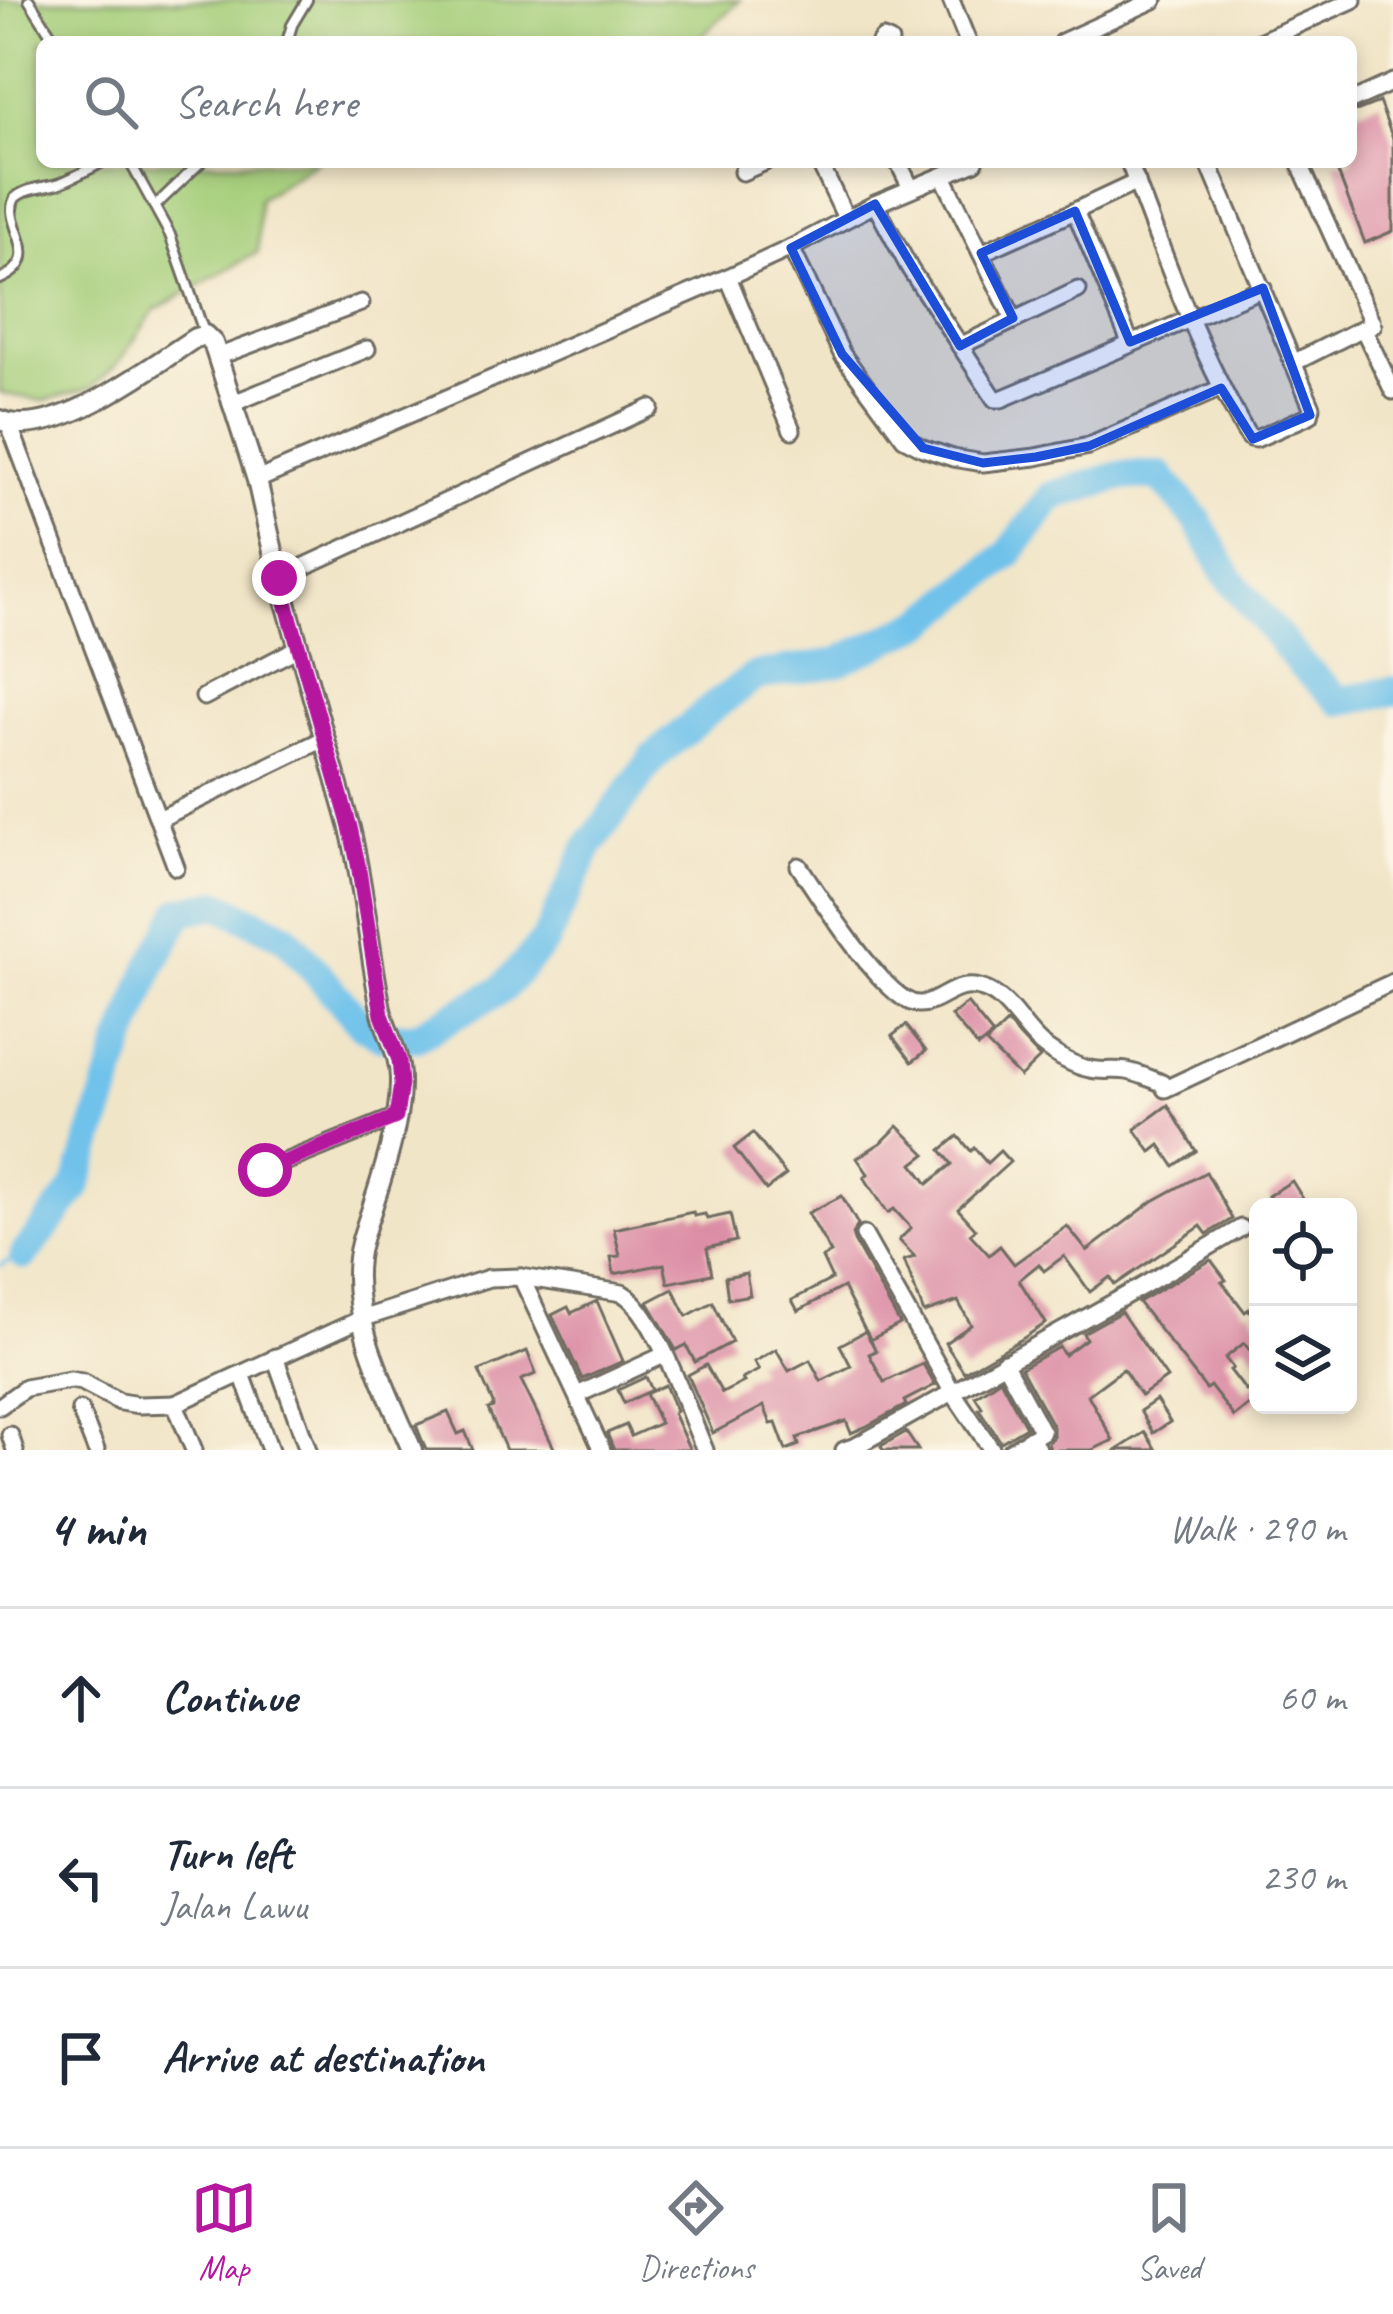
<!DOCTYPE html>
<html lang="en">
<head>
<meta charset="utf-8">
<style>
  body { margin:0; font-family:Caveat,sans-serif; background:#f6f6f7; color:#1f2937 }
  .controls { position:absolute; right:36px; bottom:36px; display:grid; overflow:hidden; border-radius:18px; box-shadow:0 6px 18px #0003 }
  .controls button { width:108px; height:108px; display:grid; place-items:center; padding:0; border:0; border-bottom:3px solid #e0e1e3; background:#fff; color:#1f2937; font:60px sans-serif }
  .stop { position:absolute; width:36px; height:36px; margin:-27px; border:9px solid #b5179e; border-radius:50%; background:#fff }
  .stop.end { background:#b5179e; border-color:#fff; box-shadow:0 3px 12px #0008 }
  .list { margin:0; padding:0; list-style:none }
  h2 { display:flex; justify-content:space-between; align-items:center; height:156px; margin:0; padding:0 48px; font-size:51px }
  h2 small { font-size:39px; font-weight:400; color:#747a83 }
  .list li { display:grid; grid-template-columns:78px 1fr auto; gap:36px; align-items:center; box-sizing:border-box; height:180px; padding:0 48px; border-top:3px solid #e0e1e3 }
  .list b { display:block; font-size:45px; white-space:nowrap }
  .list p { margin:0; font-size:39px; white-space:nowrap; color:#747a83 }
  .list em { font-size:39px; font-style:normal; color:#747a83 }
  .icon { flex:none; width:66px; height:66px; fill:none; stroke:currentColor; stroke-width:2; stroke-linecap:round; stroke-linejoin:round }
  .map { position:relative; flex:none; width:1393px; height:1450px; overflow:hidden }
  .search { position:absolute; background:#fff; box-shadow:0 6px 18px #0003; left:36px; right:36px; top:36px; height:132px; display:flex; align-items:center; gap:30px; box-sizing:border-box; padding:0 42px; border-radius:18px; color:#747a83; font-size:45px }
  .sheet { height:696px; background:#fff }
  nav { display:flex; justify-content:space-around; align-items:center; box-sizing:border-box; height:168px; border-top:3px solid #e0e1e3; background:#fff; font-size:33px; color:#747a83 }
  nav a { display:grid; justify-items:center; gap:6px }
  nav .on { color:#b5179e }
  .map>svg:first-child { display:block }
  .green { fill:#a4ce79; stroke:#687c52; stroke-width:3 }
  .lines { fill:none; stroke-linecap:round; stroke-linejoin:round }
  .stream { stroke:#6fc2eb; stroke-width:4.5 }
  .river { stroke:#6fc2eb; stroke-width:30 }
  .building { fill:#da89a3 }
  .service-casing { stroke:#706c62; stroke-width:14 }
  .minor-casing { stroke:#706c62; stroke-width:21 }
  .tertiary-casing { stroke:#706c62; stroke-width:24 }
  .service { stroke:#fff; stroke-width:8 }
  .minor { stroke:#fff; stroke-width:15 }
  .tertiary { stroke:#fff; stroke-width:18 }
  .route { stroke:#b5179e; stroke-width:15 }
  .marked { fill:#1d4ed8; fill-opacity:0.2; stroke:#1d4ed8; stroke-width:9; stroke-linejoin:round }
</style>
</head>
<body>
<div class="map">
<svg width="1393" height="1450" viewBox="0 0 1393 1450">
  <rect width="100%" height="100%" fill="#fcf5e5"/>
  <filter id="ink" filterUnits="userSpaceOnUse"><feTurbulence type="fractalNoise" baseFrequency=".00833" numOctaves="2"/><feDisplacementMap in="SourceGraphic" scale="24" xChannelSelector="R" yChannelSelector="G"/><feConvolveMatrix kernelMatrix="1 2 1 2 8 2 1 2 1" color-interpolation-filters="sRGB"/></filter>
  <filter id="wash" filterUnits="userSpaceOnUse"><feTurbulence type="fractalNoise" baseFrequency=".004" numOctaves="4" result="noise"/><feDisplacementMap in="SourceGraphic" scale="48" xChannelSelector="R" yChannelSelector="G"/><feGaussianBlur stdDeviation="2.7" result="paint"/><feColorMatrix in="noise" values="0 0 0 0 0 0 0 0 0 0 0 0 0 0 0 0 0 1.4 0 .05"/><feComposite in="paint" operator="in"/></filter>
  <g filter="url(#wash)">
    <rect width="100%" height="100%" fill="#f1e5c7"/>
    <polygon class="green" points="0,0 740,0 695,42 42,42 42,162 316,162 259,199 258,252 154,311 120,361 91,388 43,401 0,393"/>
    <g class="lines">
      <polyline class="stream" points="0,1265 24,1255"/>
      <polyline class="river" points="24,1255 76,1188 121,1047 151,967 181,911 217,904 285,936 361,1024 381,1036 415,1037 501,990 545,941 589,846 654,757 713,707 756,676 836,663 924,622 1009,554 1052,496 1120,476 1160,476 1198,521 1228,576 1300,664 1340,701 1393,691"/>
    </g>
    <g id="blocks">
      <g class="building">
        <polygon points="1379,102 1393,139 1393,231 1365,243 1334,162 1351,162 1351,113"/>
        <polygon points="967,1003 993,1035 978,1047 951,1016"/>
        <polygon points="1007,1023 1040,1058 1020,1077 986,1043"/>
        <polygon points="906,1025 926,1051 912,1062 892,1036"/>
        <polygon points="1168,1105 1196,1151 1174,1166 1160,1145 1151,1152 1135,1129"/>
        <polygon points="898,1126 926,1154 913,1164 928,1184 952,1164 941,1150 958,1136 971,1151 974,1148 987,1163 1000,1151 1010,1162 958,1209 976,1229 970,1234 989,1255 1000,1246 1014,1264 1067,1226 1087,1251 1153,1201 1206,1172 1232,1219 1207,1234 1201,1226 1115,1285 1110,1277 1090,1292 1064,1256 1044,1271 1039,1264 1019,1280 1046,1323 1022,1339 964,1372 945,1343 971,1325 958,1301 924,1313 904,1260 915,1257 899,1240 911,1228 894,1209 888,1213 864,1177 868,1174 857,1158 882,1142"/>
        <polygon points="753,1133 786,1175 766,1190 734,1148"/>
        <polygon points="1292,1181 1308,1207 1276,1207 1268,1196"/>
        <polygon points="842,1196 858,1225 852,1234 854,1241 900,1324 870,1340 843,1287 798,1311 792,1300 832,1279 822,1258 831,1253 808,1213"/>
        <polygon points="693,1212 694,1216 705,1214 707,1219 730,1214 736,1241 707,1248 712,1274 668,1283 664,1264 614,1274 611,1257 620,1256 614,1229"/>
        <polygon points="1211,1260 1226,1280 1222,1282 1245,1312 1249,1309 1258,1321 1258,1360 1244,1343 1225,1358 1233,1368 1230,1370 1246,1391 1258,1382 1258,1398 1234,1417 1210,1386 1206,1389 1138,1302"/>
        <polygon points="746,1273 750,1295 728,1299 725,1277"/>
        <polygon points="673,1289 687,1316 713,1302 732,1342 695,1362 686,1345 676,1350 648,1302"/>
        <polygon points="597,1301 623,1361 582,1379 552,1315 568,1307 571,1313"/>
        <polygon points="1121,1312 1167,1378 1141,1396 1123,1369 1088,1395 1113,1440 1092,1450 1050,1450 1048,1443 1053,1437 1053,1427 1021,1368 1059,1347 1064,1355 1086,1339 1083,1333"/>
        <polygon points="866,1331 876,1351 869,1354 884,1382 923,1364 935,1385 904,1401 906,1405 865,1427 851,1433 846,1421 797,1438 799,1445 786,1450 776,1423 771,1424 764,1406 713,1433 688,1375 706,1365 722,1393 744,1382 742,1379 759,1370 754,1362 776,1349 789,1371 810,1360 821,1381 851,1366 840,1345"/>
        <polygon points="527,1351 536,1374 521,1380 555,1450 506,1450 488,1409 493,1407 493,1403 479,1371"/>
        <polygon points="646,1377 652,1390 624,1403 618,1390"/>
        <polygon points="1000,1379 1026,1427 1001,1442 979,1409 982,1407 975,1396"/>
        <polygon points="665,1385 676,1411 673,1413 690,1450 614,1450 607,1433 626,1425 631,1436 660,1423 646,1394"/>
        <polygon points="1156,1400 1170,1422 1153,1433 1140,1411"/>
        <polygon points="448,1412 458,1434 465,1431 473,1450 426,1450 416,1425"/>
        <polygon points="906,1432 918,1450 883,1450 881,1446"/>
        <polygon points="1145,1432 1156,1450 1117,1450"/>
      </g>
    </g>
  </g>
  <g filter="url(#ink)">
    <use href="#blocks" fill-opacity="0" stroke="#706c62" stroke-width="3"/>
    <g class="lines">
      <defs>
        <g id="service">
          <polyline points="29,0 56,42"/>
          <polyline points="287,42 292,25 307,0"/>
          <polyline points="130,162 170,235 205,335"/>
          <polyline points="155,206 201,162"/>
          <path d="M0 279C49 258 0 224 15 198 27 187 46 188 60 183 75 177 89 169 103 162"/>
        </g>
        <g id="minor">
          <polyline points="951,0 968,42"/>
          <polyline points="880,42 883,39 890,42"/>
          <polyline points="1062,42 1154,0"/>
          <polyline points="1259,42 1353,0"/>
          <polyline points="1351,101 1393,82"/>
          <polyline points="819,162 846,218"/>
          <polyline points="898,162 911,188"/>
          <path d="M1129 162C1163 254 1197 346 1245 431L1250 438 1256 439 1310 415 1312 407 1208 162"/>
          <polyline points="1299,162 1373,325 1363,328 1393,391"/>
          <polyline points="742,172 765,162"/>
          <polyline points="943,176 1013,318"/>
          <polyline points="875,204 910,269 995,399 1001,399 1263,288"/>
          <polyline points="791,248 842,354 904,438 923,448 953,458 983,463 1036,457 1089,446 1221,388"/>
          <polyline points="981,253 1075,211"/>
          <polyline points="728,277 792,430"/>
          <polyline points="1130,342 1075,211 1137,182"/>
          <polyline points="960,346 1078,290"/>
          <polyline points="217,357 361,303"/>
          <polyline points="1293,363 1363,328"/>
          <polyline points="231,404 367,349"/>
          <polyline points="9,424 176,867"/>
          <polyline points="257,480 728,277 791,248 875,204 975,162"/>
          <polyline points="279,578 650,408"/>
          <polyline points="204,697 298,648"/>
          <polyline points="159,819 326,738"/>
          <path d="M799 866C818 894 885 1002 918 1004 942 1005 955 976 988 991 1010 1001 1023 1029 1041 1044 1052 1053 1075 1067 1090 1069 1102 1072 1115 1069 1127 1071 1138 1073 1151 1079 1162 1083L1165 1089 1393 982"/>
          <polyline points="265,1170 396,1117"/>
          <polyline points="864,1235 952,1391 992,1450"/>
          <polyline points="521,1277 602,1450"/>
          <polyline points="275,1357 308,1450"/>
          <polyline points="1004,1362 1042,1432 1031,1438"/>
          <polyline points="242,1374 270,1450"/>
          <polyline points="577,1395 664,1355"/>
          <polyline points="0,1406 25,1388 70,1380 82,1382 120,1402 139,1405 175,1404"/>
          <polyline points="80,1410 96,1450"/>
          <polyline points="10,1435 15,1450"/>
          <path d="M194 1450 175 1404 361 1319 489 1278 521 1277 622 1293C656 1312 688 1412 705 1450"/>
          <polyline points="844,1450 856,1446 1141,1287 1241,1228"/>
          <polyline points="1012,1450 1031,1438 1038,1450"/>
        </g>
        <path id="tertiary" d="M0 420C54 442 150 367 195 338L205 335 213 343 257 480 279 578 350 828C364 887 369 949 381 1009 386 1033 400 1053 400 1079 401 1117 385 1168 373 1205 368 1222 360 1240 358 1258 350 1324 387 1390 412 1450"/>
      </defs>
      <use href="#service" class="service-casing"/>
      <use href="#minor" class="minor-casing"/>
      <use href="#tertiary" class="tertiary-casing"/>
      <use href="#service" class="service"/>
      <use href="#minor" class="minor"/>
      <use href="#tertiary" class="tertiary"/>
    </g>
  </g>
  <g class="lines" filter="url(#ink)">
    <polyline class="route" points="265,1170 396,1117 401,1084 399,1060 382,1015 358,864 350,827 279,578"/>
  </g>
  <path class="marked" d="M875 204 960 346 1013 318 981 253 1075 211 1130 342 1263 288 1310 415 1253 439 1221 388 1089 446 1036 457 983 463 923 448 842 354 791 248Z"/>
</svg>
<div class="controls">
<button><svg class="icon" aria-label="locate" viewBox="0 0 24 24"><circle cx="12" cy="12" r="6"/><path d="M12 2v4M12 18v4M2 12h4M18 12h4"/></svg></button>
<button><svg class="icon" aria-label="layers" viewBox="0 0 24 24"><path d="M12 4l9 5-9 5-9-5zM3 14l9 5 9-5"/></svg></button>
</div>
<div class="stop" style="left:265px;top:1170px"></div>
<div class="stop end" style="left:279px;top:578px"></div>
<div class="search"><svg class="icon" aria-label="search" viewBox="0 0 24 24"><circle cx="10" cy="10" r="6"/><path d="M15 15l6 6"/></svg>Search here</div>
</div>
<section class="sheet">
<h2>4 min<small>Walk · 290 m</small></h2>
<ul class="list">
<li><svg class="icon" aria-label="ahead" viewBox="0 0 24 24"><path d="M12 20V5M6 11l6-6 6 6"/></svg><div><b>Continue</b></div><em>60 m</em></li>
<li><svg class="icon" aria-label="left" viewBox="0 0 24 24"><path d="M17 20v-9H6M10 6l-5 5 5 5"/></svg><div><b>Turn left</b><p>Jalan Lawu</p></div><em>230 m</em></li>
<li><svg class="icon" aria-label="arrive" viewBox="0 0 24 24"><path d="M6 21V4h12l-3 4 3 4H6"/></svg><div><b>Arrive at destination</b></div></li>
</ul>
</section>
<nav>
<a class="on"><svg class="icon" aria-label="map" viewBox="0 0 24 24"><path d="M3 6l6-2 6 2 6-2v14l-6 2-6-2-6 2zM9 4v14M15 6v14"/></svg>Map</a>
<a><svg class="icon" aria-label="directions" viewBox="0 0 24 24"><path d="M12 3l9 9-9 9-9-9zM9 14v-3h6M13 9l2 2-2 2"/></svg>Directions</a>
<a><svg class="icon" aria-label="saved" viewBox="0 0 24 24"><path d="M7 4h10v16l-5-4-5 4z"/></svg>Saved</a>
</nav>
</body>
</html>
